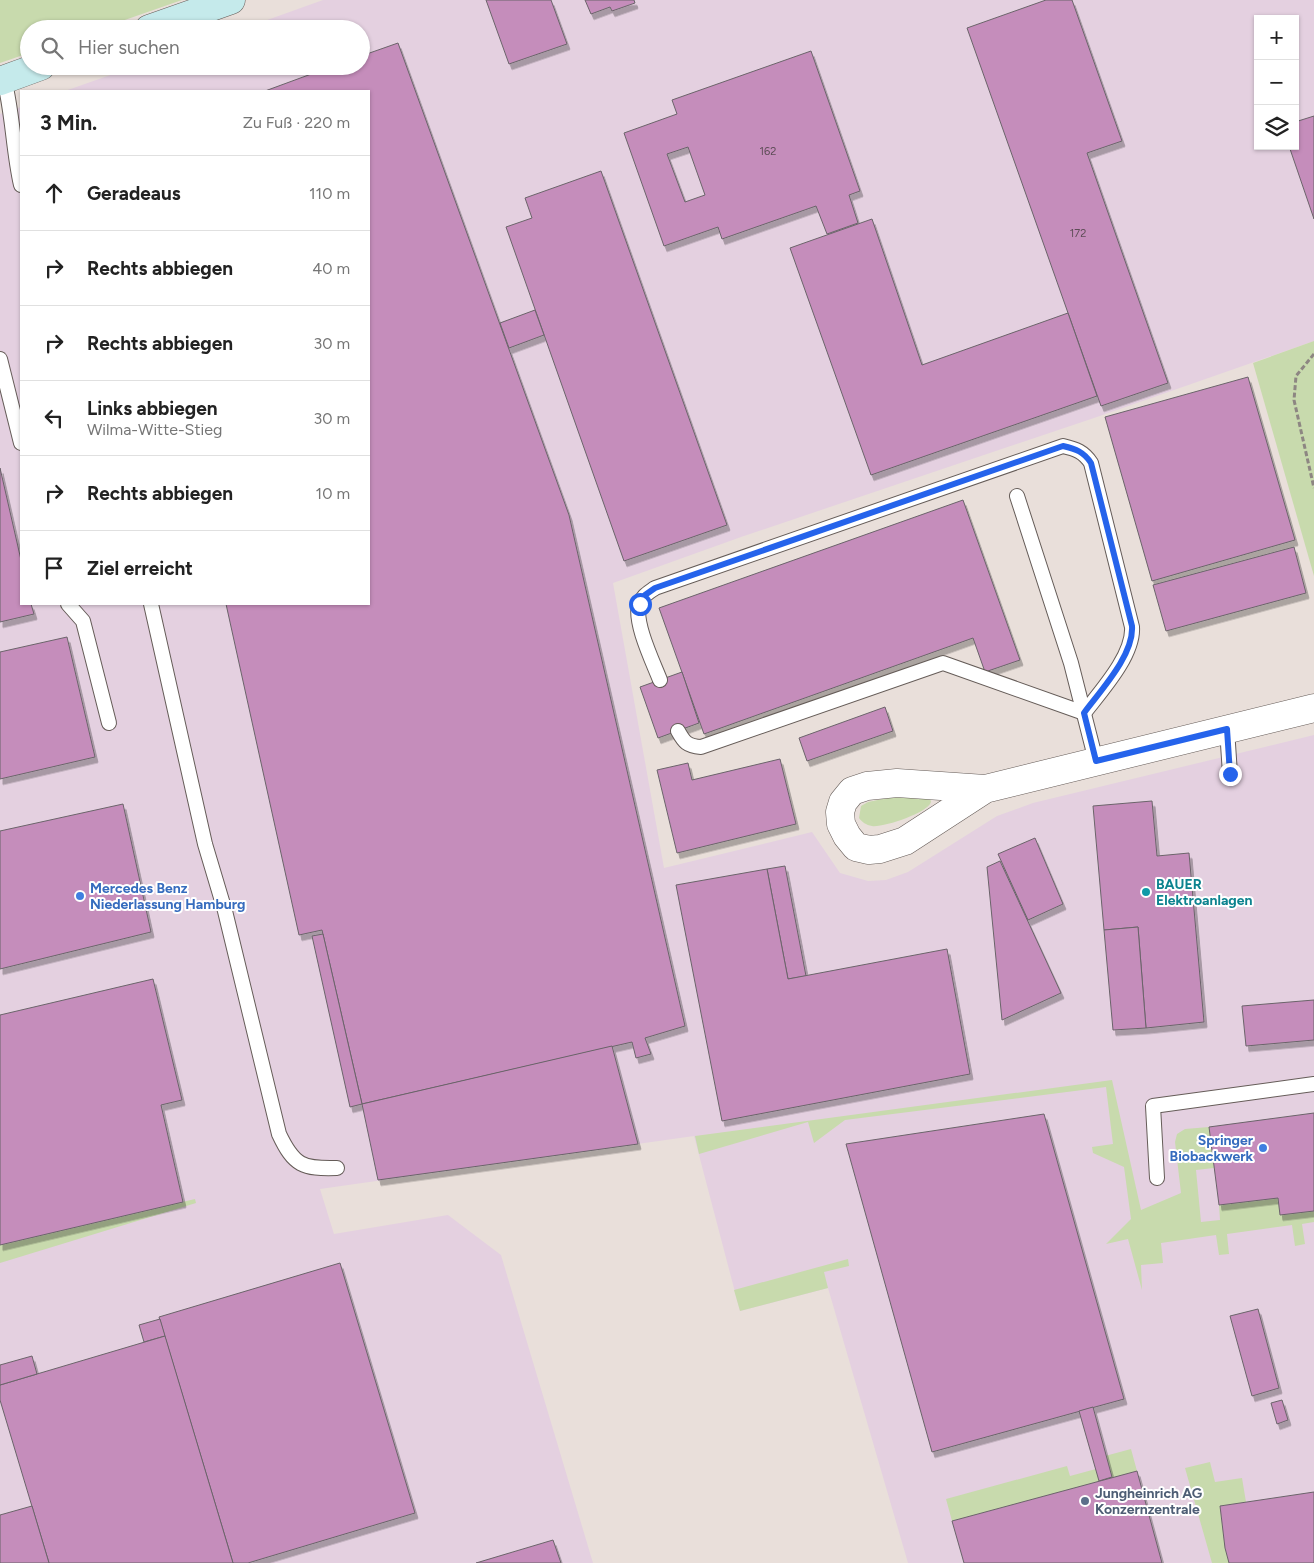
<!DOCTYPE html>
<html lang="de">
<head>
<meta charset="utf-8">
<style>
  body { margin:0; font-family:Figtree,sans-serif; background:#f2f2f2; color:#222 }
  .controls { position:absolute; right:15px; top:15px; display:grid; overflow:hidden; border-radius:0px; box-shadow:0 1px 4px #0004 }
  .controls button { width:45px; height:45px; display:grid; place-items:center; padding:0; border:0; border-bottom:1px solid #e0e0e0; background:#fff; color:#222; font:25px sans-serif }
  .stop { position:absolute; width:15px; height:15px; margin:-11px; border:4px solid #2563eb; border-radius:50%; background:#fff }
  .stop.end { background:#2563eb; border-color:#fff; box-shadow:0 1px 5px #0008 }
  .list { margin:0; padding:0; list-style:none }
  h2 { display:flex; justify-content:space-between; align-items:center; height:65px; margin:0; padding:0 20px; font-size:21px }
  h2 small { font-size:16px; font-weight:400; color:#767676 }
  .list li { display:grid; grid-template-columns:32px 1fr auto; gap:15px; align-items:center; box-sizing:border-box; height:75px; padding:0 20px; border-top:1px solid #e0e0e0 }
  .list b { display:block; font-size:19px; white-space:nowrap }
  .list p { margin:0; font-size:16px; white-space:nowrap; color:#767676 }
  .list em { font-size:16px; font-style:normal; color:#767676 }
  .icon { flex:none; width:28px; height:28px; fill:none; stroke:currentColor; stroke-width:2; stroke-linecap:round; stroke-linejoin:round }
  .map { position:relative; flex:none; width:1314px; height:1563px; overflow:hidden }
  .search { position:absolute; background:#fff; box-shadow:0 1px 4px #0004; left:20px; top:20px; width:350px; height:55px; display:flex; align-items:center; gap:12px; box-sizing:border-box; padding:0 18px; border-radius:28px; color:#767676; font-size:19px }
  .panel { position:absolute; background:#fff; box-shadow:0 1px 4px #0004; left:20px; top:90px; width:350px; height:515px; border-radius:0px }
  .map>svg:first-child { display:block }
  .commercial { fill:#e4d0e0; fill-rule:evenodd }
  .green { fill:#c8daad }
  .building { fill:#c58dbb; stroke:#6b646a; fill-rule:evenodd; filter:url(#shadow) }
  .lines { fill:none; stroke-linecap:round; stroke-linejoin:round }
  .lane-casing { stroke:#655c58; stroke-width:16 }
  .street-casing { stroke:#655c58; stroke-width:29 }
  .secondary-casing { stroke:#655c58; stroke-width:29 }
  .path { stroke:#8d8682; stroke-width:3; stroke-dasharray:5 2.5; stroke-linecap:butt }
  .lane { stroke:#fff; stroke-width:14 }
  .street { stroke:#fff; stroke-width:28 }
  .secondary { stroke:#c5eaeb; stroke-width:28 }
  .route { stroke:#2563eb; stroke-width:6 }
  .culture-dot { fill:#0f9aa8; stroke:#fff; stroke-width:2 }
  .shop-dot { fill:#3f7fe0; stroke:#fff; stroke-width:2 }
  .service-dot { fill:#5c6f8a; stroke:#fff; stroke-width:2 }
  .labels { text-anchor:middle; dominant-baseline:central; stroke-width:4; stroke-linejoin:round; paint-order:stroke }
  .number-label { font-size:11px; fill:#5e4d57 }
  .culture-label { font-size:14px; font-weight:bold; fill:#0d838f; stroke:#fff; text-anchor:start }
  .shop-label { font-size:14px; font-weight:bold; fill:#366cbe; stroke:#fff; text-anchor:start }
  .service-label { font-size:14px; font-weight:bold; fill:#4e5e75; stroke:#fff; text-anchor:start }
</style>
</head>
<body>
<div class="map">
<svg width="1314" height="1563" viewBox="0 0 1314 1563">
  <defs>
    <filter id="shadow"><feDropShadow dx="3" dy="5.5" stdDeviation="0" flood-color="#0004"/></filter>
  </defs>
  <rect width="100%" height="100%" fill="#e9dfda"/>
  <path class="commercial" d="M323 0H1314V341L1094 418 741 537 613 583 664 868 812 832 840 873 868 881 886 880 908 872 997 816 1033 803 1314 735V1563H908L828 1288 740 1311 694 1136 320 1189 334 1234 448 1215 501 1255 593 1563H0V114L21 107V604H369V91H65L136 66H361V29H242ZM1258 19H1295V146H1258Z"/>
  <g class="green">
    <polygon points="0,0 182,0 99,29 29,29 29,53 0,63"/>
    <polygon points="1314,341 1314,576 1253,363"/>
    <path d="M921 791 929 794 931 802C928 813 882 828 872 826 866 825 862 822 859 818L861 806 868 802Z"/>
    <polygon points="1112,1080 1141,1210 1181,1193 1175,1142 1177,1134 1185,1129 1209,1127 1214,1168 1196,1170 1201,1222 1220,1220 1219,1205 1278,1198 1280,1215 1314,1211 1314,1222 1302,1224 1305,1244 1295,1246 1292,1225 1227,1234 1229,1254 1219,1255 1216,1235 1161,1243 1163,1263 1141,1265 1142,1290 1128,1239 1106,1244 1131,1219 1124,1167 1093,1153 1092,1147 1113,1144 1106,1087 845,1120 814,1143 808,1122 699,1154 695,1136"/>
    <polygon points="195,1199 196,1203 0,1263 0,1245"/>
    <polygon points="848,1259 849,1266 824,1272 828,1288 740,1311 734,1290"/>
    <polygon points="1131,1449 1137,1471 952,1521 946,1499 1067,1466 1070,1476 1107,1466 1105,1456"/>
    <polygon points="1210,1462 1215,1482 1242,1478 1246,1502 1220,1506 1225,1548 1229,1563 1212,1563 1185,1468"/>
  </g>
  <g class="building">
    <polygon points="486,0 551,0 567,44 509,64"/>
    <polygon points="585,0 634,0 635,3 612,11 610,7 591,14"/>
    <polygon points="1046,0 1072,0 1122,141 1087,153 1168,383 1101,406 967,28"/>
    <polygon points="398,43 569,515 685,1026 645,1038 651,1054 636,1058 632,1042 362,1104 322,930 299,935 226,604 369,604 369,91 265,91 333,66 361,66 361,56"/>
    <path d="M811 51 860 191 849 195 858 223 827 234 816 206 722 239 718 227 664 246 624 133 677 114 672 100ZM688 147 705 195 685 202 667 154Z"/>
    <polygon points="1314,116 1314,219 1289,146 1295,146 1295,122"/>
    <polygon points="601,171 727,525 624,561 506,227 532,218 525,198"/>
    <polygon points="872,219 922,365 1068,313 1097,396 871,475 790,248"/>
    <polygon points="535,310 544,335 509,348 500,323"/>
    <polygon points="1248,377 1295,540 1152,581 1105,417"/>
    <polygon points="0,468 21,560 21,604 31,604 34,614 0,622"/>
    <polygon points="963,500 1020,660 985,672 973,638 704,734 659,608"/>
    <polygon points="1294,547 1306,593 1166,631 1153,585"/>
    <polygon points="67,637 95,757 0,779 0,652"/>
    <polygon points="682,672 699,723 658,738 640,687"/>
    <polygon points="885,707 893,731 807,761 799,738"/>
    <polygon points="780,759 796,824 677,853 657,770 688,763 692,780"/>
    <polygon points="1152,801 1157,856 1189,853 1204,1022 1146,1028 1138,927 1104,930 1093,806"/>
    <polygon points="123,804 151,932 0,969 0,831"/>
    <polygon points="1035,838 1063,904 1028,920 998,854"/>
    <polygon points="1000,861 1061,993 1002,1020 987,867"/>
    <polygon points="785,866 806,976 788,979 767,869"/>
    <polygon points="767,869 788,979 947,949 970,1074 722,1121 676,885"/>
    <polygon points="1138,927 1146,1028 1113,1030 1104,930"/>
    <polygon points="323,934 362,1104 350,1107 312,936"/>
    <polygon points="153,979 182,1100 161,1105 183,1202 0,1245 0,1015"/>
    <polygon points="1314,1000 1314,1040 1246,1046 1242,1006"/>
    <polygon points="612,1046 638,1144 378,1180 362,1104"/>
    <polygon points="1314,1113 1314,1211 1280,1215 1278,1198 1219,1205 1209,1127"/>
    <polygon points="1044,1114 1124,1399 932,1452 846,1144"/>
    <polygon points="340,1263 415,1513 248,1563 233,1563 159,1317"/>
    <polygon points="1258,1309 1279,1388 1252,1396 1230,1316"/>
    <polygon points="160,1319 165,1336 144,1342 139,1325"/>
    <polygon points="165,1336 233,1563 49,1563 0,1400 0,1385"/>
    <polygon points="32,1356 37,1374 0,1385 0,1365"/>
    <polygon points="1282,1400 1288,1420 1277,1424 1271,1403"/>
    <polygon points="1093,1407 1112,1477 1099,1481 1079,1411"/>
    <polygon points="1137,1471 1162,1563 964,1563 952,1521"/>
    <polygon points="1314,1492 1314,1563 1229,1563 1225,1548 1220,1506"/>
    <polygon points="32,1506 49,1563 0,1563 0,1515"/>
    <polygon points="553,1540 561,1563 476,1563"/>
  </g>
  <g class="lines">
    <defs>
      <g id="lane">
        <path d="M4 79C13 114 13 150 21 185"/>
        <polyline points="0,359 21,443"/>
        <polyline points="1017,496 1071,663 1096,761"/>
        <polyline points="68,604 83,621 109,723"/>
        <path d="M151 604 205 844 225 911 279 1134C294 1166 303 1169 337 1168"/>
        <path d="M660 680C653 662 634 623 639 605 642 596 648 593 655 588L1063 446C1076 449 1084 452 1091 463L1132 627C1134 655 1101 691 1084 713L943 663 701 747C687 746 684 742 678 731"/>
        <polyline points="1227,729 1230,774"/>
        <polyline points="1157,1178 1153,1106 1314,1084"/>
      </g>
      <polyline id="street" points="985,789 897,783 867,786 852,791 843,802 840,812 841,824 847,836 856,847 869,850 880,849 905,841 985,789 1314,708"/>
      <g id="secondary">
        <polyline points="149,29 231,0"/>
        <polyline points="0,81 41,66"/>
      </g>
    </defs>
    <use href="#lane" class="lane-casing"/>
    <use href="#street" class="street-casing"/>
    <use href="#secondary" class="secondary-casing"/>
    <polyline class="path" points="1314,354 1296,376 1294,400 1314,488"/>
    <use href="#lane" class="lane"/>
    <use href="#street" class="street"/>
    <use href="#secondary" class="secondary"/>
  </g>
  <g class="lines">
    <path class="route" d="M640 604 645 595 655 588 1063 446C1076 449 1084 452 1091 463L1132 626C1134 655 1101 690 1084 713L1096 761 1227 729 1230 774"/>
  </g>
  <circle class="culture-dot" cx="1146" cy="892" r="5"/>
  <g class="shop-dot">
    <circle cx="80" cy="896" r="5"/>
    <circle cx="1263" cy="1148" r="5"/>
  </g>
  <circle class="service-dot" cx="1085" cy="1501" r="5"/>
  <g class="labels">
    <g class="number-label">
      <text x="768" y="151">162</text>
      <text x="1078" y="233">172</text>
    </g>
    <g class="culture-label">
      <text x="1156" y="884">BAUER<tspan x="1156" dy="16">Elektroanlagen</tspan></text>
    </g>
    <g class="shop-label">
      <text x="90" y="888">Mercedes Benz<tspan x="90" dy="16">Niederlassung Hamburg</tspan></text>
      <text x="1253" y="1140" text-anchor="end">Springer<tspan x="1253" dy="16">Biobackwerk</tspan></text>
    </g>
    <g class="service-label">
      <text x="1095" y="1493">Jungheinrich AG<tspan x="1095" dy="16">Konzernzentrale</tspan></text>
    </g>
  </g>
</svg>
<div class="controls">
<button>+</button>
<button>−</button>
<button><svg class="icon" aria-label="layers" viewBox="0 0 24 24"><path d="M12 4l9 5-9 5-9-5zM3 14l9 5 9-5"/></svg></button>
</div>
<div class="stop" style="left:640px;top:604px"></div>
<div class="stop end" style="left:1230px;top:774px"></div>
<div class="search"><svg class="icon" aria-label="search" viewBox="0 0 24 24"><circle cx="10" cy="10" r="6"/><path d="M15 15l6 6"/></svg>Hier suchen</div>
<section class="panel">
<h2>3 Min.<small>Zu Fuß · 220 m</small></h2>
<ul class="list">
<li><svg class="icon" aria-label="ahead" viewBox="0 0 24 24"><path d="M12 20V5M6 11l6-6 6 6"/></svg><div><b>Geradeaus</b></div><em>110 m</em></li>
<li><svg class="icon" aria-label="right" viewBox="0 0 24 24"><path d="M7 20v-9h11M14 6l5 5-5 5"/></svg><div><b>Rechts abbiegen</b></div><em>40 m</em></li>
<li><svg class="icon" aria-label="right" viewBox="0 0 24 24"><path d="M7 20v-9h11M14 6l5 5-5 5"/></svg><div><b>Rechts abbiegen</b></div><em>30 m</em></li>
<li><svg class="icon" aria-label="left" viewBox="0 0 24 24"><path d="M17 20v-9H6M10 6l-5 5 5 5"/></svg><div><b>Links abbiegen</b><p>Wilma-Witte-Stieg</p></div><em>30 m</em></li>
<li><svg class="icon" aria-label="right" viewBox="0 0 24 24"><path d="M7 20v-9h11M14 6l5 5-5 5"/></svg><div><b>Rechts abbiegen</b></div><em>10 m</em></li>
<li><svg class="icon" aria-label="arrive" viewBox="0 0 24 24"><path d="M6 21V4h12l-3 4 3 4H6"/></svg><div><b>Ziel erreicht</b></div></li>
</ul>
</section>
</div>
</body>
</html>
